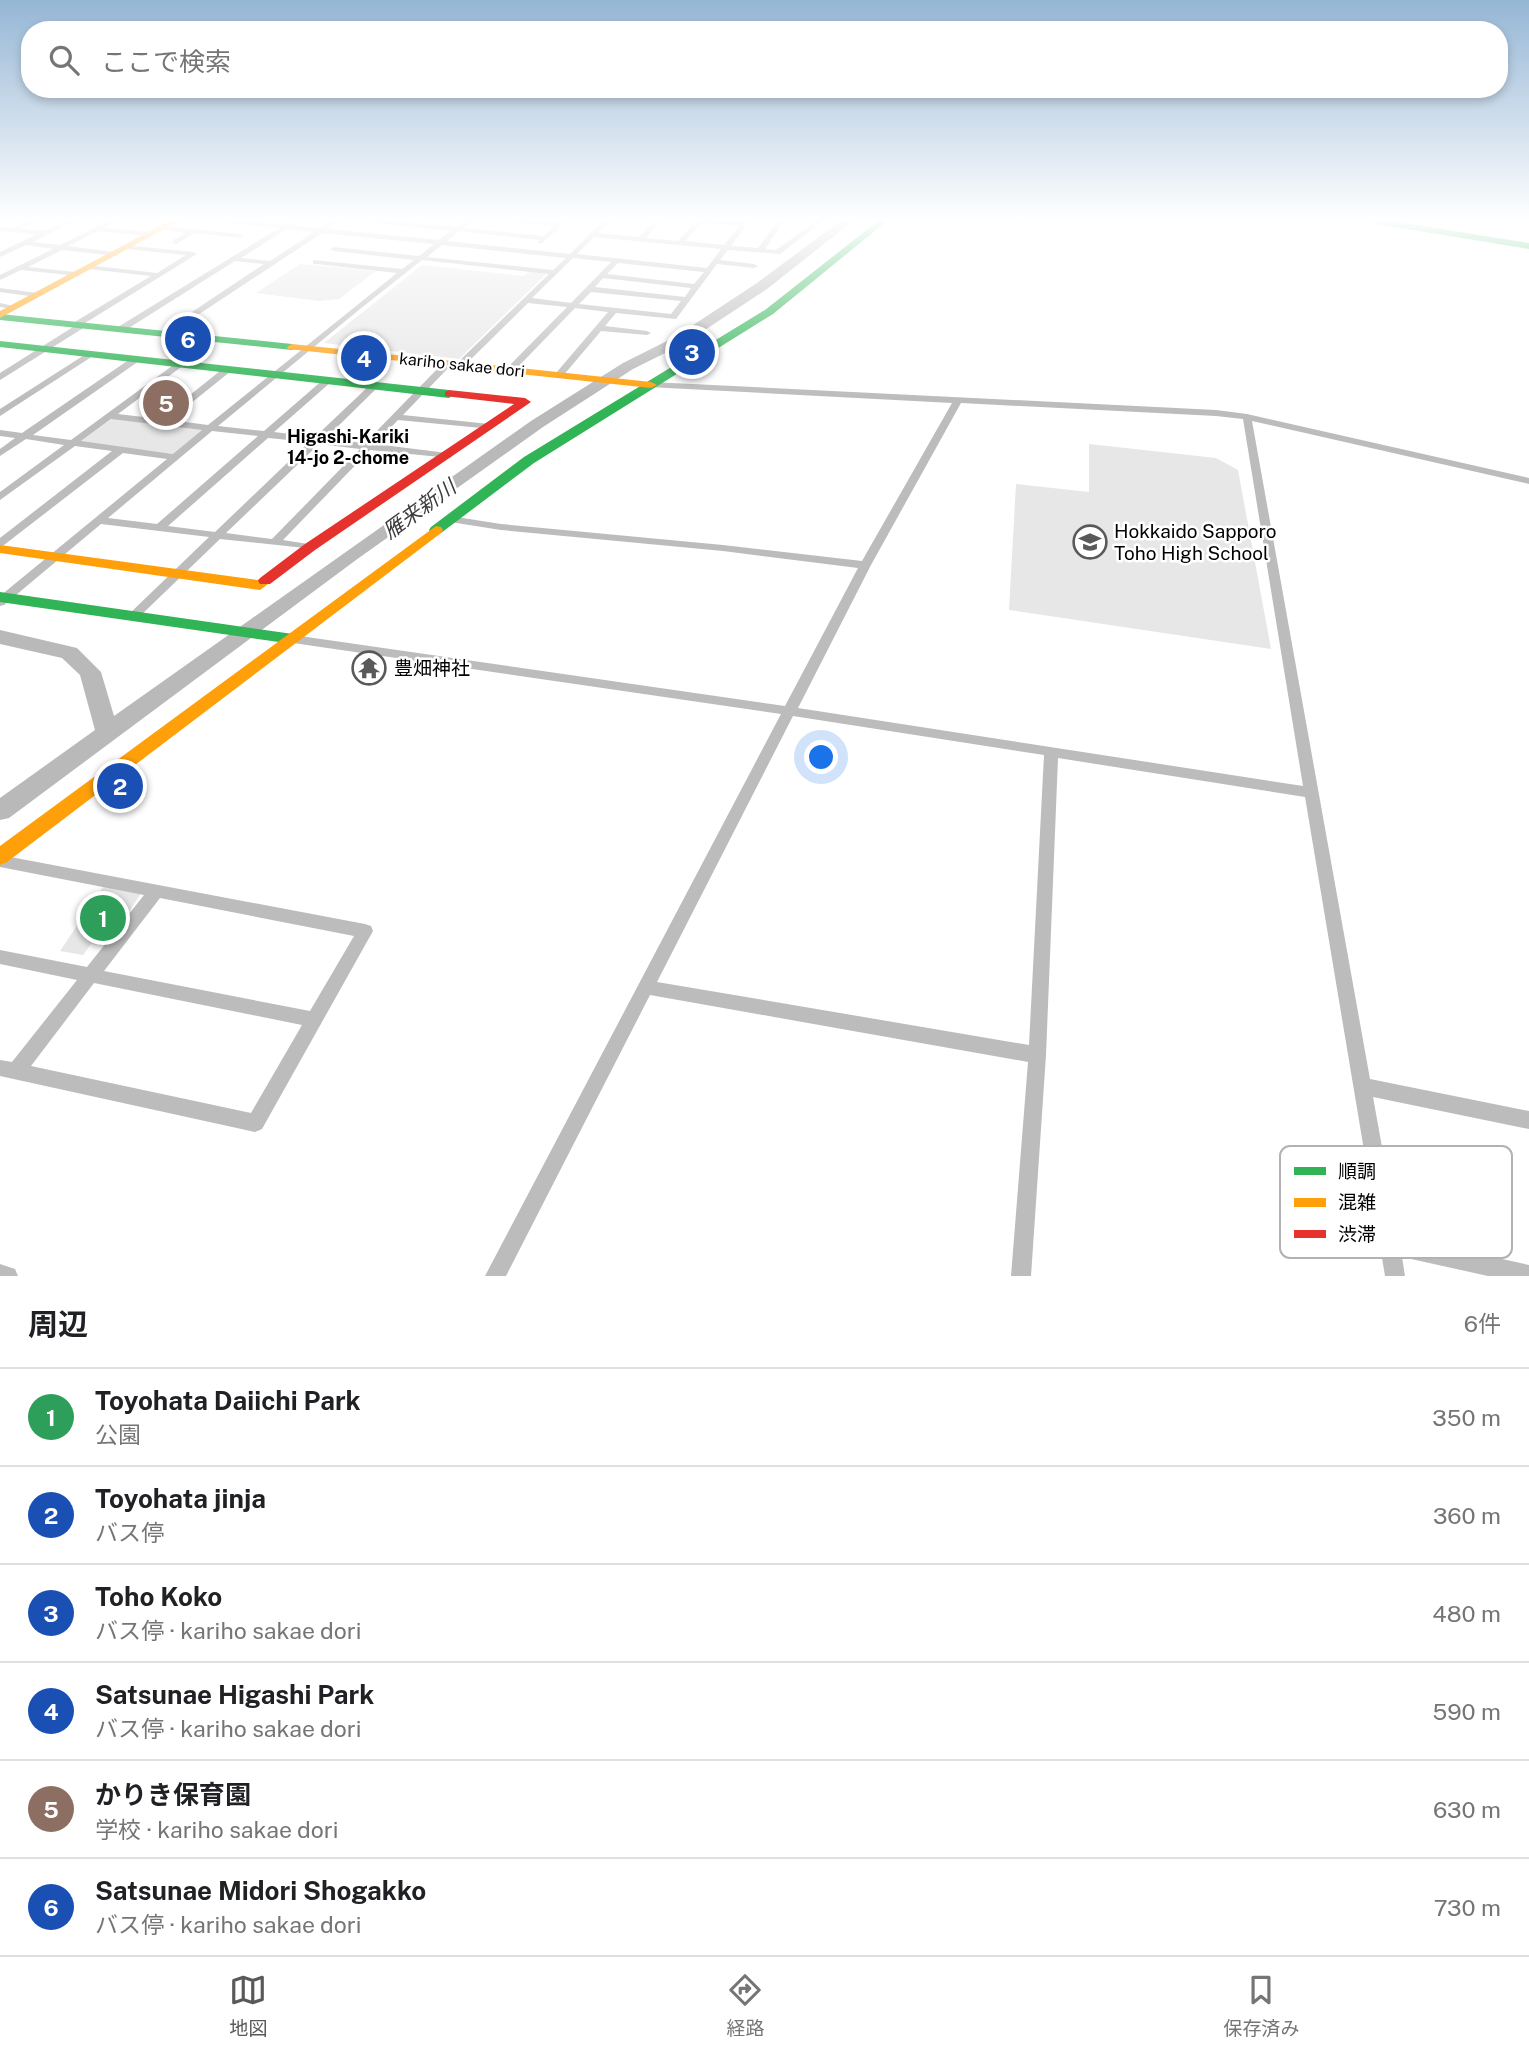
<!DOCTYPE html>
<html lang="ja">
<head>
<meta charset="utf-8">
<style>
  body { margin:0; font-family:"Public Sans","Noto Sans JP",sans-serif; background:#f6f6f6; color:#202124 }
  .you { position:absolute; left:822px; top:758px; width:24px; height:24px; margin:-18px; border:5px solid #fff; border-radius:50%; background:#1a73e8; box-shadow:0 0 0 10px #1a73e833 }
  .badge { display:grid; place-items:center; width:46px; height:46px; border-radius:50%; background:#595959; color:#fff; font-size:23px; font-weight:700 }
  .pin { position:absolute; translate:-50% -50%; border:4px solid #fff; box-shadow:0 2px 7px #0006 }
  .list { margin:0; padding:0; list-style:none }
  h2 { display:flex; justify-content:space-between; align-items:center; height:91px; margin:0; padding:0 28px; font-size:30px }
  h2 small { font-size:23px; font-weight:400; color:#757577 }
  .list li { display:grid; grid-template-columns:46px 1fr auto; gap:21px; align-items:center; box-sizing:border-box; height:98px; padding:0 28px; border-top:2px solid #e0e0e0 }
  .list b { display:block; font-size:26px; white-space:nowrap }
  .list p { margin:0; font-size:23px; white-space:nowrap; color:#757577 }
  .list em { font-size:23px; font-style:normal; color:#757577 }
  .icon { flex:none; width:38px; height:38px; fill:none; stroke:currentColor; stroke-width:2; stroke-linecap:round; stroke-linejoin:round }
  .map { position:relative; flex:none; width:1529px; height:1276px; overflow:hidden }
  .search { position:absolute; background:#fff; box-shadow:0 4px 10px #0003; left:21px; right:21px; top:21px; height:77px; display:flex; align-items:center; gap:18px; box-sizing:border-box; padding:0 24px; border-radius:28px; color:#757577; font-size:26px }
  .sheet { height:679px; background:#fff }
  nav { display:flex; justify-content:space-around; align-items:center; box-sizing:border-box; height:98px; border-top:2px solid #e0e0e0; background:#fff; font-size:19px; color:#757577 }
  nav a { display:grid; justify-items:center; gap:4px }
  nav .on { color:#595959 }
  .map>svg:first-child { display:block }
  .green { fill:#e7e7e7 }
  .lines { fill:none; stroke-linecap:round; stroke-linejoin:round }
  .river { fill:#b9b9b9; fill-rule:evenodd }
  .street { fill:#bcbcbc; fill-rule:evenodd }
  .fast { fill:#30b455; fill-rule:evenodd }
  .slow { fill:#ff9f0a; fill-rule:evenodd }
  .jam { fill:#e5322d; fill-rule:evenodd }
  .labels { text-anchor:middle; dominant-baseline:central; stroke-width:5; stroke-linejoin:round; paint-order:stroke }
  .far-street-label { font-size:16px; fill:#000; stroke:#fff }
  .far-neighbourhood-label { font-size:18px; font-weight:bold; fill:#000; stroke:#fff }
  .poi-label { font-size:19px; fill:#000; stroke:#fff; text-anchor:start }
  .water-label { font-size:21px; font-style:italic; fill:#3c3c3c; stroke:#fff }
  .key { fill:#fff; stroke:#b2b2b2; stroke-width:2 }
  .key-label { font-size:19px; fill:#000 }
</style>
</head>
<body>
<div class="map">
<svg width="1529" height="1276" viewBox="0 0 1529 1276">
  <rect width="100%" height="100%" fill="#fff"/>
  <g class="green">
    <polygon points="300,264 376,271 339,299 319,301 256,293"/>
    <polygon points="422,265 524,276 530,270 548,272 459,359 324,343"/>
    <polygon points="113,418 202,430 174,454 80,442"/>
    <polygon points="1089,444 1216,458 1238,470 1271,649 1009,610 1016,484 1089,492"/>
    <polygon points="103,887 142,892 106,946 91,944 83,955 60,951"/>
  </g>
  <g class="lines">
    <polygon class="river" points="840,221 853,221 767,289 685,343 633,369 543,427 356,560 9,818 0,820 0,798 95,730 80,675 62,658 0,644 0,630 77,648 101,672 114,716 531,421 623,363 675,337 757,283"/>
    <g class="street">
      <polygon points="28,221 36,221 21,229 45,231 66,221 74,221 33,242 60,245 108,221 116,221 105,228 150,232 153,234 150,236 98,231 68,246 114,252 117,252 117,256 62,250 28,267 75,272 79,274 78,276 21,270 0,280 0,275 53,249 26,245 0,257 0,252 37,234 0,231 0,227 12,228"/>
      <path d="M226 221 287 224 319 228 331 221H338L328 229 439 240 451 231 375 223 372 221H393L456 227 464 221H471L464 228 544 236 554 226 520 223 517 221 558 223 567 221 541 244 537 242 540 240 459 231 447 241 570 254 603 221H610L598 233 639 237 654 221H660L646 238 678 241 696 221H749L731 246 758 248 778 221H784L765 249 776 250 816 221H823L780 254 728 250 720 260 754 264 758 266 754 268 717 264 676 319 616 313 605 326 647 331 651 333 647 335 601 331 562 377 559 378 555 375 556 373 608 312 575 308 513 372H507V368L567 307 528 303 463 367H457V363L549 274 422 260 360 309 218 426 264 431 325 378H331V382L274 432 315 437 372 383 375 382 379 385 378 387 325 439 365 443 445 361H451V365L403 415 489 424 492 425V429L398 420 375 444 447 453 452 456 450 458 370 450 283 540 314 545 316 547 314 549 220 539 137 619 133 620 127 616 209 537 101 524 4 605 0 606V596L167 459 123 453 4 545 0 546V538L112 451 75 446 0 500V492L64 445 26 439 0 456V449L15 438 0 436V430L22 433 133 357H139V361L33 435 71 440 213 336 216 337V341L118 414 160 419 225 367H231V371L170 420 208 425 397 273 316 264H313V260L402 269 414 260 334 251 330 249 334 247 419 256 434 244 322 233 166 336 159 334 264 264 235 261 124 331H118V327L279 228 229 223ZM702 223 739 226 724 245 685 241ZM287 229 314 232 270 261 241 258ZM594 237 721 249 707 268 577 254ZM442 245 566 258 553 270 427 257ZM573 258 611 262 571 303 532 298ZM618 263 704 272 694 284 607 274ZM603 278 691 288 685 297 595 287ZM591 292 681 301 671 314 579 304ZM111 419 202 430 173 454 81 441ZM212 431 258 436 157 524 108 518ZM268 438 309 442 215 532 168 526ZM319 444 360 449 272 539 226 533Z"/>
      <polygon points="162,226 240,234 244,236 240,238 195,233 176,244 172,242 173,240 186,233 160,229 159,228"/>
      <polygon points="123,245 193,252 197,254 85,323 85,327 0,380 0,373 73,327 73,323 151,276 89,269 85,267 86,265 157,273 186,255 126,249 123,249"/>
      <polygon points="0,288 37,293 41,295 37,297 0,292"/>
      <polygon points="0,303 18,307 14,309 0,307"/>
      <polygon points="89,352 96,354 0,416 0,409"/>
      <path d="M651 382 1216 410 1247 414 1529 478V484L1252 421 1370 1079 1529 1111V1129L1373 1097 1398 1236 1529 1265V1276H1488L1402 1257 1405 1276H1385L1305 797 1058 758 1046 1055 1031 1276H1011L1028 1062 650 995 506 1276H485L781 714 293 643 287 639 293 635 785 706 858 568 723 551 501 530 450 522 445 519 450 516 501 524 723 545 862 561 952 403 648 387 647 385ZM961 403 1216 416 1243 419 1303 786 798 708 871 565ZM793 716 1044 755 1029 1045 657 982Z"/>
      <path d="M0 855 365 924 371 926 373 931 262 1129 255 1132 0 1076V1060L12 1062 77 980 0 964V950L87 967 144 895 0 867ZM160 898 354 936 310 1011 104 971ZM94 983 302 1025 251 1113 31 1066Z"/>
      <polygon points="0,1264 15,1269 18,1276 0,1276"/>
    </g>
    <g class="fast">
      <polygon points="878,221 887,221 773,314 534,463 441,533 431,533 429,530 431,527 524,457 765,310"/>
      <polygon points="1372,221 1391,221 1529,243 1529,249 1376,224"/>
      <polygon points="0,314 292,344 297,347 292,350 0,320"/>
      <polygon points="0,341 449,390 455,394 449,398 0,347"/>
      <polygon points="0,592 293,634 301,639 293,644 0,602"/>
    </g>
    <g class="slow">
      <polygon points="169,221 179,221 0,318 0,311"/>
      <polygon points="292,344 651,382 657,385 651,388 288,349 287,347"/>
      <polygon points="436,526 441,527 443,530 441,533 7,862 0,865 0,846"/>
      <polygon points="0,545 257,580 265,577 272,581 260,590 0,553"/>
    </g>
    <polygon class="jam" points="449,390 525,398 531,402 315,550 270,584 260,584 258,581 260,578 305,544 514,404 445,396 445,392"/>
  </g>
  <linearGradient id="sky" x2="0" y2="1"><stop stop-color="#95b6d5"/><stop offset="0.55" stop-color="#fff"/><stop offset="1" stop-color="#fff" stop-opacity="0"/></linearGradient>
  <rect width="1529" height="399" fill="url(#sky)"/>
  <defs>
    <symbol id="school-ring" viewBox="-11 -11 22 22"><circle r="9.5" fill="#fff" stroke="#595959" stroke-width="1.5"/><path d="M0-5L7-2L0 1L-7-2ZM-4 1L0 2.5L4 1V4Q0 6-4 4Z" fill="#595959"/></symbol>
    <symbol id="temple-ring" viewBox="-11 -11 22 22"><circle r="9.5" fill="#fff" stroke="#595959" stroke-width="1.5"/><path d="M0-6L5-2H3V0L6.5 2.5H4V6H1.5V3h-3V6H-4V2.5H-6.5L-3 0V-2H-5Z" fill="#595959"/></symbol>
  </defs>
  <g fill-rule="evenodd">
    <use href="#school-ring" x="1071" y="523" width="38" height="38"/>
    <use href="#temple-ring" x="350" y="649" width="38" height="38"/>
  </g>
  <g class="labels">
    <g class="far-street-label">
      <text transform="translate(462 365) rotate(6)">kariho sakae dori</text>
    </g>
    <g class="far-neighbourhood-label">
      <text x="348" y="436">Higashi-Kariki<tspan x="348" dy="21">14-jo 2-chome</tspan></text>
    </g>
    <g class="poi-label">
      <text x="1114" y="531">Hokkaido Sapporo<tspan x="1114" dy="22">Toho High School</tspan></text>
      <text x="394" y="668">豊畑神社</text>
    </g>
    <g class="water-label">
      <text transform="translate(419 509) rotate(-36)">雁来新川</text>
    </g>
  </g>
  <rect x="1280" y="1146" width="232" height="112" rx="10" class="key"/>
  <rect x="1294" y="1167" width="32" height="8" fill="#30b455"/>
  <rect x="1294" y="1198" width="32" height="9" fill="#ff9f0a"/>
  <rect x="1294" y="1230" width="32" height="8" fill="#e5322d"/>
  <g class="key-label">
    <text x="1338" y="1178">順調</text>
    <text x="1338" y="1209">混雑</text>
    <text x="1338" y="1241">渋滞</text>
  </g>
</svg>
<div class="you"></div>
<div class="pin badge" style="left:103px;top:918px;background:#2e9e5b">1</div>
<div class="pin badge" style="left:120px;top:786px;background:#1a4fb4">2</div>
<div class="pin badge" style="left:692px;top:352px;background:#1a4fb4">3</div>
<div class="pin badge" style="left:364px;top:358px;background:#1a4fb4">4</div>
<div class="pin badge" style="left:166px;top:403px;background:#8d6e63">5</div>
<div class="pin badge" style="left:188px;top:339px;background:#1a4fb4">6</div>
<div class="search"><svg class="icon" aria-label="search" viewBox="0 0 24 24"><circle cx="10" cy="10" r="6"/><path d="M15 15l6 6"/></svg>ここで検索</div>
</div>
<section class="sheet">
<h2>周辺<small>6件</small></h2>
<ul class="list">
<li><span class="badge" style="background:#2e9e5b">1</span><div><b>Toyohata Daiichi Park</b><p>公園</p></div><em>350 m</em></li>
<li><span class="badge" style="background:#1a4fb4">2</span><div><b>Toyohata jinja</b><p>バス停</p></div><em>360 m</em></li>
<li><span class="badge" style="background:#1a4fb4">3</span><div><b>Toho Koko</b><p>バス停 · kariho sakae dori</p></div><em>480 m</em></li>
<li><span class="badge" style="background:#1a4fb4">4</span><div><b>Satsunae Higashi Park</b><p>バス停 · kariho sakae dori</p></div><em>590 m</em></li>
<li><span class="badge" style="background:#8d6e63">5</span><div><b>かりき保育園</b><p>学校 · kariho sakae dori</p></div><em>630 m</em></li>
<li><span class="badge" style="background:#1a4fb4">6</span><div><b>Satsunae Midori Shogakko</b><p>バス停 · kariho sakae dori</p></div><em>730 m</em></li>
</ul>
</section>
<nav>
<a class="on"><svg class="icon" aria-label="map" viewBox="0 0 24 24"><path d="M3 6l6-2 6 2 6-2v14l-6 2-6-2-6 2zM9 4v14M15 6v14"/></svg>地図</a>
<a><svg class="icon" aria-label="directions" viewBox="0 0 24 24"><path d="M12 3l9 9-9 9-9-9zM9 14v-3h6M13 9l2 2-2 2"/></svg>経路</a>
<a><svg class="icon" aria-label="saved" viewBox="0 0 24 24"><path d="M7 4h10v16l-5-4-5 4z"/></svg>保存済み</a>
</nav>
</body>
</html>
